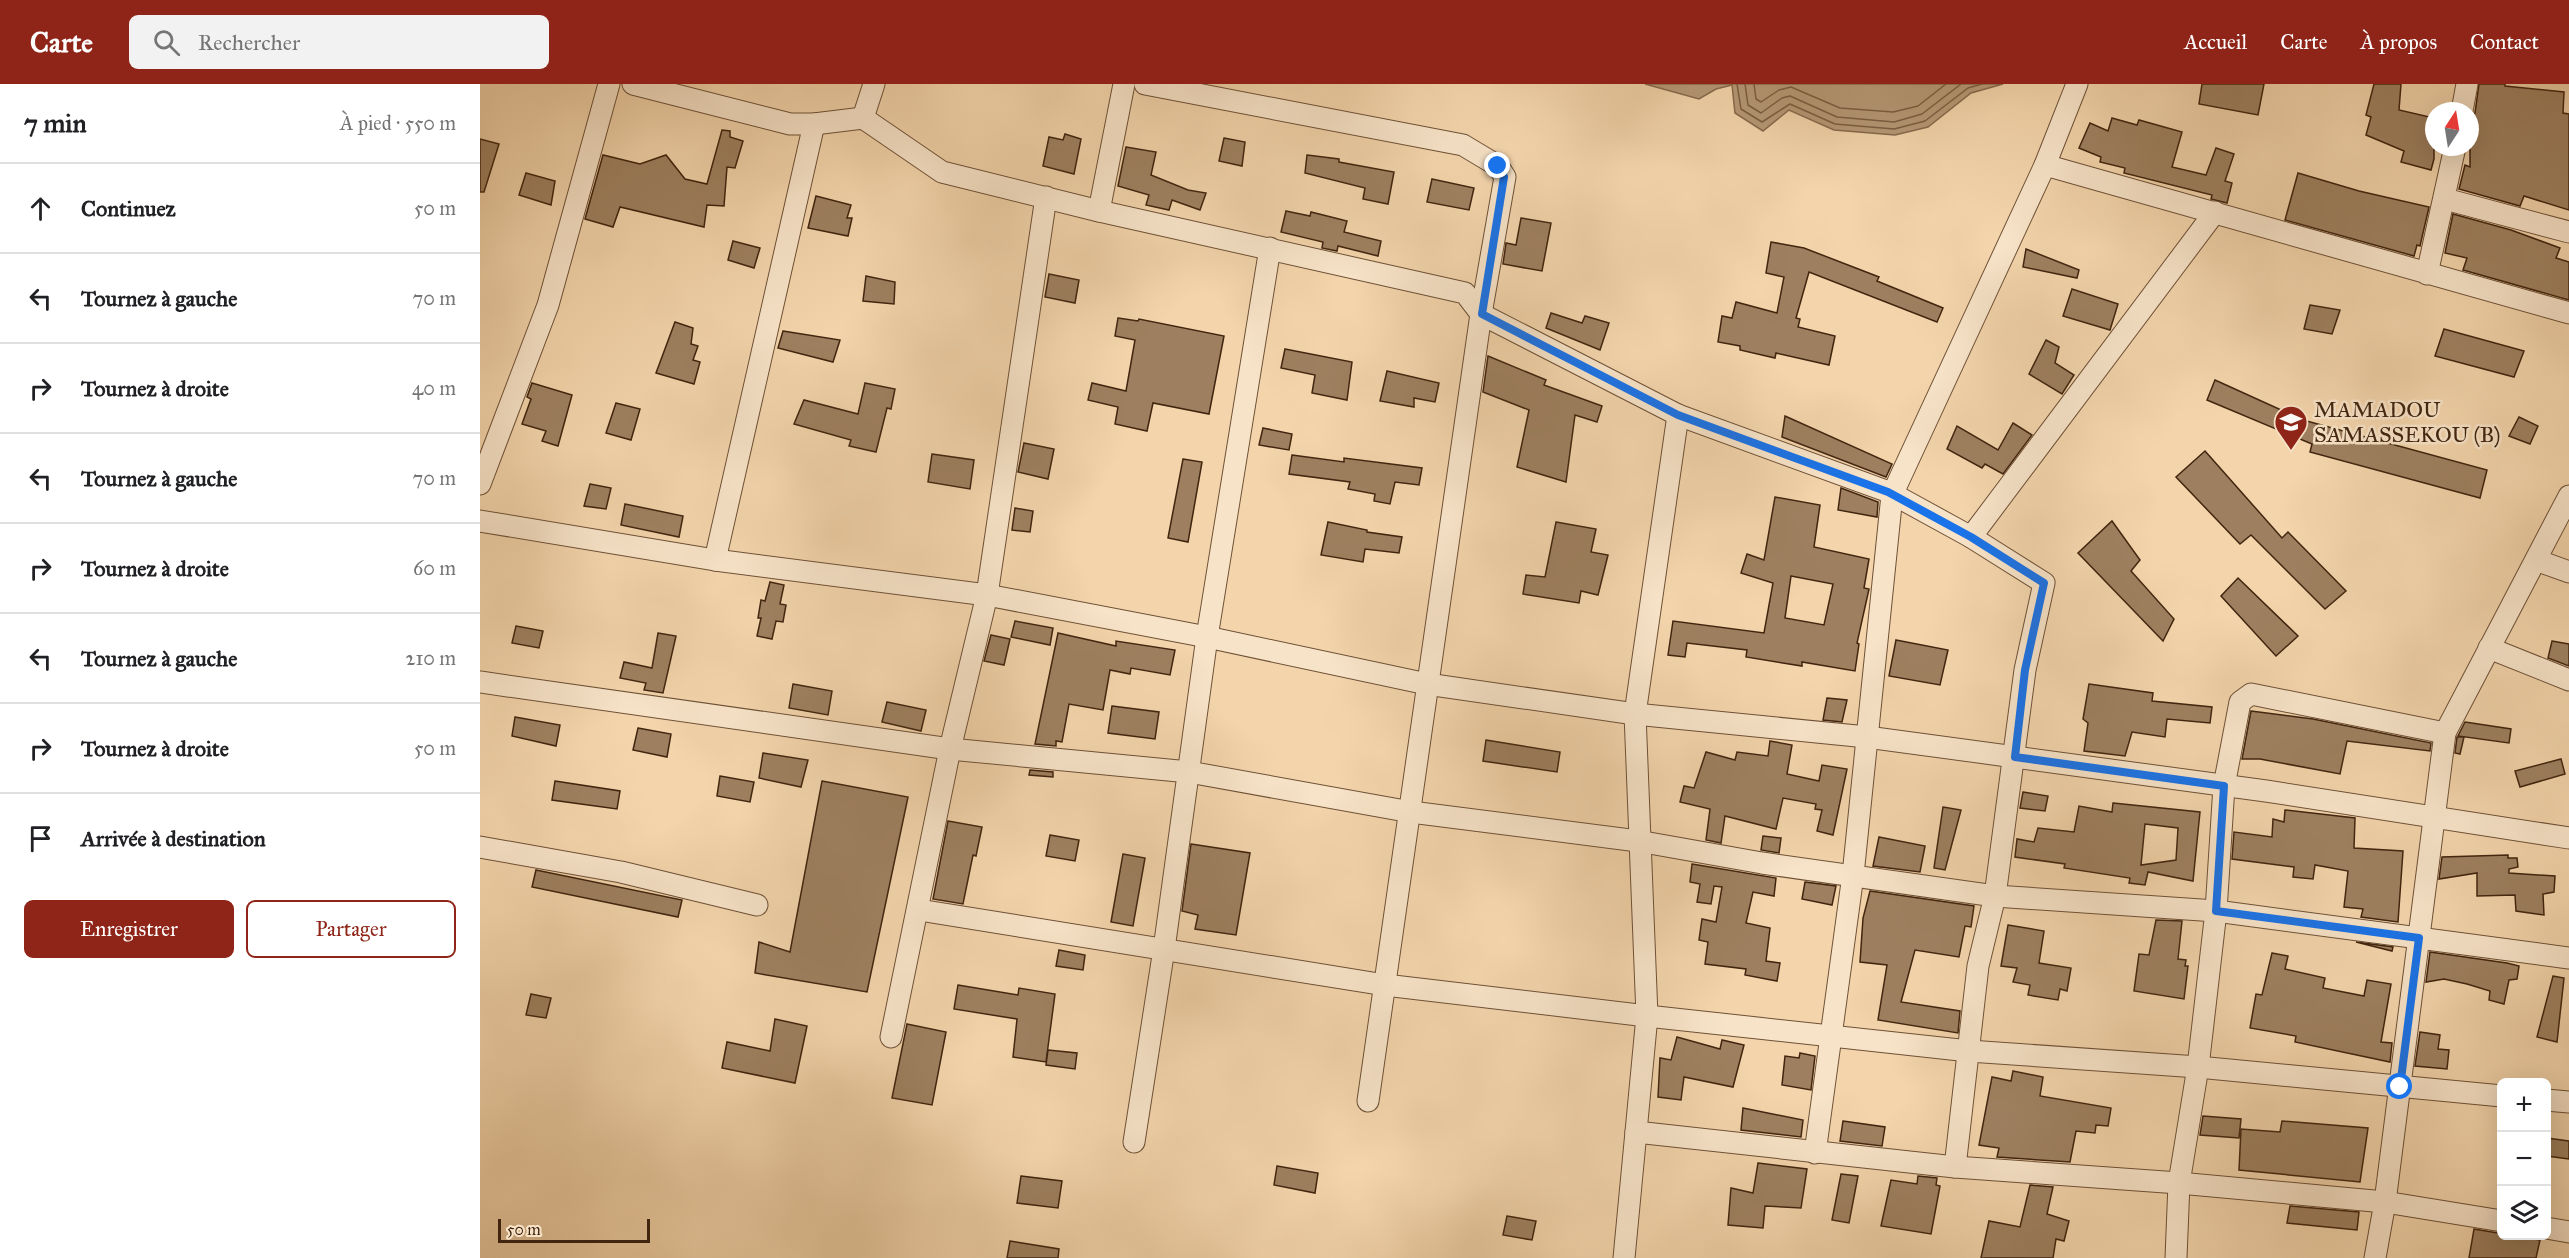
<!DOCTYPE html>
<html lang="fr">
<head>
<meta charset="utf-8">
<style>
  body { margin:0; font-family:"IM FELL Great Primer",serif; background:#f2f2f2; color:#202124 }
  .controls { position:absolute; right:18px; bottom:18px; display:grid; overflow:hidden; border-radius:9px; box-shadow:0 6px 24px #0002 }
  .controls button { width:54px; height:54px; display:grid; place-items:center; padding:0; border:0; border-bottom:2px solid #e0e0e0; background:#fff; color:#202124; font:30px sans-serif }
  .compass { position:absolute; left:1945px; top:18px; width:54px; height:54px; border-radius:50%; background:#fff; box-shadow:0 6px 24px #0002; rotate:12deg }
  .scale { position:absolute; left:18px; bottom:15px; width:152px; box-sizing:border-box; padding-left:6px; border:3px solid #41250f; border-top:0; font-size:16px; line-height:21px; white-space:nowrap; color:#41250f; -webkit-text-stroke:4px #f7e3c8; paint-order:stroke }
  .stop { position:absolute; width:18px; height:18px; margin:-14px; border:4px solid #1a73e8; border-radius:50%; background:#fff }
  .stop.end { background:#1a73e8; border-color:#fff; box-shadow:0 2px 6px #0008 }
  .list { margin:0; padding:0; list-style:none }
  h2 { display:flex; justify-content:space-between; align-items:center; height:78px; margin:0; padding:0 24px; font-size:26px }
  h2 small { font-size:20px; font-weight:400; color:#757577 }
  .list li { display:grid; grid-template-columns:39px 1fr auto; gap:18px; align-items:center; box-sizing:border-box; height:90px; padding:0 24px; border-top:2px solid #e0e0e0 }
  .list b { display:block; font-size:22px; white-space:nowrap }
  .list em { font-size:20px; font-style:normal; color:#757577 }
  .actions { display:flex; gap:12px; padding:18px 24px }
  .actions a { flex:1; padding:14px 0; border:2px solid #8f2418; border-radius:9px; text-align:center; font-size:21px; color:#8f2418 }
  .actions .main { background:#8f2418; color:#fff }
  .icon { flex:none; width:33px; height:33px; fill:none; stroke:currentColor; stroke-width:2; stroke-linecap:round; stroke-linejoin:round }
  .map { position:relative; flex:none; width:2089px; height:1174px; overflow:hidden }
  header { display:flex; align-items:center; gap:36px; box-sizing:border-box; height:84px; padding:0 30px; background:#8f2418; color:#fff }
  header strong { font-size:28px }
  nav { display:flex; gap:33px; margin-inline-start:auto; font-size:21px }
  .search { width:420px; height:54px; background:#f2f2f2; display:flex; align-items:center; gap:15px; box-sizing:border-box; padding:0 21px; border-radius:9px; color:#757577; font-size:22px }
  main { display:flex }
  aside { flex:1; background:#fff }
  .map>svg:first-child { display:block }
  .water { fill:#b69876; stroke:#876a4d; stroke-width:1.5 }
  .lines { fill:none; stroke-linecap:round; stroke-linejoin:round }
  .shore { stroke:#7c5e42; stroke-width:1.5 }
  .building { fill:#9e8060; stroke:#41250f; stroke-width:1.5; fill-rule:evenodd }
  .street-casing { stroke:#6e5136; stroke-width:23 }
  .street { stroke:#f7e3c8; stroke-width:21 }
  .route { stroke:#1a73e8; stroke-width:8 }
  .labels { text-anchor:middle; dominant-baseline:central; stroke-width:5; stroke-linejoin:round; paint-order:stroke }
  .poi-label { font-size:22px; fill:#41250f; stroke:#f7e3c8; text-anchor:start }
</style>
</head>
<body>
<header>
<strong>Carte</strong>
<div class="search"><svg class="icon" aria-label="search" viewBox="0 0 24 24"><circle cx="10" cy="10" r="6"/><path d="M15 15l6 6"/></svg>Rechercher</div>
<nav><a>Accueil</a><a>Carte</a><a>À propos</a><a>Contact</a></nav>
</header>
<main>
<aside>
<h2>7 min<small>À pied · 550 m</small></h2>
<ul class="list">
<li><svg class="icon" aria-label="ahead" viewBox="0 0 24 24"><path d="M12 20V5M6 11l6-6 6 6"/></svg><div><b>Continuez</b></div><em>50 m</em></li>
<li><svg class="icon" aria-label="left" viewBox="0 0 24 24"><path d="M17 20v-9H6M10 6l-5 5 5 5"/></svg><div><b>Tournez à gauche</b></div><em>70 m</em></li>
<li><svg class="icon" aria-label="right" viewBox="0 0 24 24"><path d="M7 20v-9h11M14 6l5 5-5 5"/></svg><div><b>Tournez à droite</b></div><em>40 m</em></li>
<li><svg class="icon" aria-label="left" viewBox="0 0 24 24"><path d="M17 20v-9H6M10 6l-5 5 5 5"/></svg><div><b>Tournez à gauche</b></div><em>70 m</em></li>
<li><svg class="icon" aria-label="right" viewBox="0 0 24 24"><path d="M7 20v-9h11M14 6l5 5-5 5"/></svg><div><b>Tournez à droite</b></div><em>60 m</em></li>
<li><svg class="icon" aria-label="left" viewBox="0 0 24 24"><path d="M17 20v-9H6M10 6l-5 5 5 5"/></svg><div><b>Tournez à gauche</b></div><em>210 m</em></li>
<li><svg class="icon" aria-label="right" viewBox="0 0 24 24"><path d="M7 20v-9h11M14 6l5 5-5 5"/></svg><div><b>Tournez à droite</b></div><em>50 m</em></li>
<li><svg class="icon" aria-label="arrive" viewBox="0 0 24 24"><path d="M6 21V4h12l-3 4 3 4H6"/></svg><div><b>Arrivée à destination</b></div></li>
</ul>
<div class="actions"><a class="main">Enregistrer</a><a>Partager</a></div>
</aside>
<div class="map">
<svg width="2089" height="1174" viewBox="0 0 2089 1174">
  <rect width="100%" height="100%" fill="#f3d4ab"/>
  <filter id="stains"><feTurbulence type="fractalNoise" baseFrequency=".00333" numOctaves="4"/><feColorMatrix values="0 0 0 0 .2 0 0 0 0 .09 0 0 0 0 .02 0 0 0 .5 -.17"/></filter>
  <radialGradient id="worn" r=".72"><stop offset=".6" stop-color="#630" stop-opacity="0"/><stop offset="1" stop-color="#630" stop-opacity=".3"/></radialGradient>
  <polygon class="water" points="1165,0 1523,0 1491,9 1448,43 1415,51 1354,46 1309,26 1283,47 1255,29 1252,1 1236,5 1219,15"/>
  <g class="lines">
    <g class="shore">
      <polyline points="1257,0 1261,25 1282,38 1310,20 1355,40 1414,45 1445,37 1488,4 1502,0"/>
      <polyline points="1265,0 1268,21 1281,29 1302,14 1310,12 1357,33 1414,38 1442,30 1481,0"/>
      <polyline points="1274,0 1276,15 1281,18 1299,6 1311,3 1360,24 1413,28 1438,22 1466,0"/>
    </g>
  </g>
  <g class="building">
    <polygon points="1722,0 1784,0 1778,31 1719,20"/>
    <polygon points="1894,0 1921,0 1919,26 1954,34 1954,75 1951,86 1921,78 1924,67 1886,51 1891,33 1886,31"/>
    <polygon points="1999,0 2025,0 2025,2 2084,8 2083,29 2089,30 2089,126 2044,112 2040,122 1979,105 1985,81 1990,83 1990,37 1995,29"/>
    <polygon points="1632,34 1657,41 1659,36 1702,48 1692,83 1726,91 1736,64 1754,70 1745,97 1752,99 1747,119 1731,115 1732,111 1644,89 1645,84 1620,78 1621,73 1599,64 1610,39 1628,47"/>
    <polygon points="242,46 250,47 250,53 263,57 255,84 247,83 244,122 227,121 224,143 140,123 133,143 105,135 123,71 160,80 186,71 205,95 227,100"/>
    <polygon points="585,50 601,55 594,90 563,82 569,53 583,56"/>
    <polygon points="744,54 765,58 762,82 739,77"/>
    <polygon points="0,55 19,60 4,108 0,108"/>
    <polygon points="646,63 676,68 671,91 708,106 726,109 720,126 692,116 689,126 666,121 669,111 638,102"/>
    <polygon points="827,71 859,75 859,78 914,88 908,120 883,115 885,104 825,89"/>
    <polygon points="46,89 75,97 71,121 39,111"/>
    <polygon points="1818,89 1879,107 1949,123 1940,162 1937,161 1934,172 1805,136"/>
    <polygon points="952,95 994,104 989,126 947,118"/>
    <polygon points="336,112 371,121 367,134 372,134 368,152 328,144"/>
    <polygon points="806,127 830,132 831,128 867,137 864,148 901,157 898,172 858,162 857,167 842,164 843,158 801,148"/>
    <polygon points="1973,130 2031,146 2080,164 2076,174 2089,178 2089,216 1983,186 1987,174 1965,169"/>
    <polygon points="1041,134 1071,139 1062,187 1023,180 1026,159 1036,161"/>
    <polygon points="253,157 280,164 274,184 248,176"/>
    <polygon points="1291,158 1324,164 1399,193 1397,197 1463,224 1457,238 1329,188 1316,234 1320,235 1318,243 1355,252 1349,281 1296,269 1295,274 1260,266 1260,262 1238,258 1242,232 1252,234 1256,218 1297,229 1304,193 1286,189"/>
    <polygon points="1546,165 1599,186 1597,194 1543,183"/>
    <polygon points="569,190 599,196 595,219 565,213"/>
    <polygon points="386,192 415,198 414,220 383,217"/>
    <polygon points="1592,205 1638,220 1630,246 1583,232"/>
    <polygon points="1830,221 1860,226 1852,250 1824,245"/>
    <polygon points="1071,229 1102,239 1105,232 1129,239 1120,266 1066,244"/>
    <polygon points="638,234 658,237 659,235 744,252 729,330 673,319 667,347 635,340 638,323 608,316 612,299 646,307 655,256 635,252"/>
    <polygon points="195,238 213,244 211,260 218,262 213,276 220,278 214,300 176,289"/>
    <polygon points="1964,245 2044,267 2034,293 1955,272"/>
    <polygon points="303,247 360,256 353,278 298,264"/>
    <polygon points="1566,256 1579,263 1575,279 1594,291 1582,310 1549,290"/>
    <polygon points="805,265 872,278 867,316 832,309 835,291 801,284"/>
    <polygon points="1008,272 1066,296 1064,301 1122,322 1117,338 1095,331 1086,398 1037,383 1049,326 1003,308"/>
    <polygon points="907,287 959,299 955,318 934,314 934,323 900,317"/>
    <polygon points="1735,296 1823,336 2007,386 2000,414 1830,368 1832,360 1727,316"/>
    <polygon points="52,299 92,311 78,362 62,357 66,347 42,340 51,315 47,313"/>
    <polygon points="385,299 415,305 411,325 407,324 396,368 369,362 371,356 314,340 324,316 378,330"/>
    <polygon points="136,319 160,325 151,356 126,349"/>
    <polygon points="1305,332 1412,380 1406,393 1302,353"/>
    <polygon points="2039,333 2058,342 2050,360 2029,352"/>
    <polygon points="1533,339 1552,351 1523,390 1505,380 1502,384 1467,365 1477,342 1518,366"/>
    <polygon points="783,344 812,350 809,366 779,361"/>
    <polygon points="544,359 574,365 568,395 538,388"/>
    <polygon points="1725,367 1802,454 1808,448 1866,507 1845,525 1771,451 1760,460 1696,393"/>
    <polygon points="452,370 494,376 490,405 448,398"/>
    <polygon points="812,371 864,378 864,374 942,384 939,401 915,398 910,420 894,417 895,410 868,405 870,398 809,390"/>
    <polygon points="703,375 722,378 708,458 688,454"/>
    <polygon points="110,400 131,404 126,425 104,422"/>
    <polygon points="1361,404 1398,418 1397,433 1358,426"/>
    <path d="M1295 413 1340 421 1334 463 1389 475 1384 504 1389 505 1377 559 1379 560 1375 587 1322 578V582L1266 573 1267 566 1207 559 1205 573 1188 571 1193 537 1284 549 1293 499 1261 489 1267 470 1284 476ZM1311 492 1353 500 1344 541 1305 534Z"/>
    <polygon points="145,420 203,432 199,453 141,441"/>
    <polygon points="535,424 553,427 550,448 532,446"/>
    <polygon points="1632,437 1660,476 1651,487 1694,535 1683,557 1598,469"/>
    <polygon points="848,438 887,446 887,448 922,453 919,469 885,465 883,478 841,471"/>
    <polygon points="1076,438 1116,445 1111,468 1128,471 1118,511 1101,507 1099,519 1043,510 1046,491 1065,493"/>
    <polygon points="1758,494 1818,552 1796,572 1741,512"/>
    <polygon points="290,498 304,501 300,520 306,521 303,538 296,537 292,555 277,552 281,534 278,534 281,516 285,517"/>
    <polygon points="535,537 573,544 570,561 531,553"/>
    <polygon points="36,542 63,547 59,564 32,559"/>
    <polygon points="178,549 196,552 183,609 164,606 166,599 140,594 144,578 172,584"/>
    <polygon points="578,549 636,562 636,557 695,566 690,591 651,584 650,590 630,586 623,626 589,620 582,658 576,657 576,662 555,660"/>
    <polygon points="511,551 530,555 524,581 504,577"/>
    <polygon points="1416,556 1468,566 1460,601 1409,592"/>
    <polygon points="2072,557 2089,560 2089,582 2068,574"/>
    <polygon points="313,600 352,607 348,631 309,624"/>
    <polygon points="1609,600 1673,609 1672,617 1732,623 1730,639 1687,635 1685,653 1652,648 1645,672 1604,667 1608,639 1603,635"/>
    <polygon points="1347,614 1367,616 1362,638 1343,636"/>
    <polygon points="407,618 446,626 441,647 402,638"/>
    <polygon points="632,622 679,628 675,655 628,649"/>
    <polygon points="1771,627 1833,635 1951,659 1950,667 1867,657 1860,690 1780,675 1762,675"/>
    <polygon points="35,633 80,641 76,662 32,652"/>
    <polygon points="1985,638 2031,645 2029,659 1978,652"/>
    <polygon points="158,644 191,650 187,673 153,666"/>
    <polygon points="1977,653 1984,653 1980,670 1975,669"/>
    <polygon points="1006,656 1080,668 1077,688 1003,677"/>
    <polygon points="1290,657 1312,661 1307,690 1339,697 1342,681 1367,685 1353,751 1337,747 1342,726 1335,725 1336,720 1303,714 1296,745 1245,732 1241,759 1226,756 1230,725 1200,718 1204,702 1214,704 1226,668 1255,676 1257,668 1288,672"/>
    <polygon points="283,669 328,676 321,703 279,694"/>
    <polygon points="2081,675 2085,690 2040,703 2035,687"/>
    <polygon points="550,686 573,688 573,693 549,691"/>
    <polygon points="240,692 274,698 270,718 237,712"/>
    <polygon points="75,697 140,707 137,725 72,716"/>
    <polygon points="342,697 428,713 387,908 275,889 279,858 310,868"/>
    <polygon points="1543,708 1568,712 1565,727 1540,724"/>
    <path d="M1633 719 1720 728 1713 797 1668 788 1665 801 1649 799 1650 794 1584 784 1585 780 1535 773 1537 755 1554 758 1558 744 1594 748 1599 722 1632 728ZM1665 740 1698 744 1696 776 1661 781Z"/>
    <polygon points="1463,723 1481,726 1465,786 1454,784"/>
    <polygon points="1805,726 1875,734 1874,764 1923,767 1918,838 1881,833 1883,825 1864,823 1868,787 1835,781 1833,795 1813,793 1814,783 1752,775 1754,748 1792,753 1793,735 1804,738"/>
    <polygon points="468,737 502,743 496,772 493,771 483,820 453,815"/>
    <polygon points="570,751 599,756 595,777 566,772"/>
    <polygon points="1283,752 1301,754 1299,769 1281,766"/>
    <polygon points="1399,753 1445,762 1440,788 1393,782"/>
    <polygon points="711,760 770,769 756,851 715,845 718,831 702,827"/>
    <polygon points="643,770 665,774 653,842 631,838"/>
    <polygon points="2028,771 2028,774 2037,774 2038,783 2029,785 2029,789 2075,792 2074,808 2063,810 2064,831 2036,827 2035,811 1997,812 1997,789 1959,795 1962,773"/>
    <polygon points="1212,780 1296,794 1294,812 1273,808 1266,839 1290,844 1286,877 1300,879 1297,897 1265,891 1266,885 1225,880 1228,858 1219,856 1222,835 1236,838 1242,803 1234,802 1231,820 1217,818 1220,800 1210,798"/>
    <polygon points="56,786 202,816 198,833 52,803"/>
    <polygon points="1325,798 1356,802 1352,821 1322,815"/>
    <polygon points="1390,807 1494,822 1491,843 1485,842 1479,873 1435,866 1421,918 1480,927 1478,949 1398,936 1407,881 1380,878 1383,834"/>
    <polygon points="1676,836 1702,837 1698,875 1706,876 1705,882 1708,882 1704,915 1654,907 1659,870 1669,871"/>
    <polygon points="1528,841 1564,847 1559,879 1591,884 1587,907 1580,905 1578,916 1548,911 1550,901 1533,898 1537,884 1521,882"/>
    <polygon points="1876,858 1913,863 1912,867"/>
    <polygon points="579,866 605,871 603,886 576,882"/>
    <polygon points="1950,868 2027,879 2039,882 2037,895 2029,896 2024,920 2009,916 2010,907 1987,900 1964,895 1946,898"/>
    <polygon points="1792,869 1808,872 1805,885 1845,894 1843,904 1884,912 1887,896 1911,900 1901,958 1912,959 1910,978 1815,958 1816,952 1770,944 1776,910 1782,911"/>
    <polygon points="2073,892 2084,894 2077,958 2057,953"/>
    <polygon points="478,901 538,911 539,904 575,910 566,978 533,973 537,935 474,925"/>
    <polygon points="51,910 71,914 66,934 46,931"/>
    <polygon points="295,935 327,942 315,999 242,984 247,958 290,967"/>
    <polygon points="427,940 466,948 452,1021 412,1014"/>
    <polygon points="1940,948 1960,951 1958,965 1969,966 1967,985 1935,982"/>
    <polygon points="1197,953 1240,965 1242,956 1264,961 1253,1003 1204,993 1201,1016 1178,1013 1180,974 1191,976"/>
    <polygon points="568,966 597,969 595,985 566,981"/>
    <polygon points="1320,969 1335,972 1331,1006 1302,1001 1305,972 1319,974"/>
    <polygon points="1533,987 1563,993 1560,1012 1631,1024 1628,1042 1616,1041 1615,1049 1596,1047 1590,1078 1517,1073 1519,1064 1499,1061 1512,993 1531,997"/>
    <polygon points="1263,1024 1323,1036 1321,1053 1261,1046"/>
    <polygon points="1723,1032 1761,1035 1759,1054 1720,1051"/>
    <polygon points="1363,1037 1405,1043 1402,1062 1360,1057"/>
    <polygon points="1802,1037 1888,1044 1880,1098 1759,1086 1761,1045 1800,1048"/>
    <polygon points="2067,1054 2089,1057 2089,1075 2067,1072"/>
    <polygon points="1278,1079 1327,1085 1321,1124 1285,1122 1283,1144 1248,1141 1251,1104 1273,1109"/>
    <polygon points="797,1082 838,1089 835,1109 794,1101"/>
    <polygon points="1361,1090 1378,1092 1369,1139 1352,1136"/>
    <polygon points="541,1092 582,1097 578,1124 537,1119"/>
    <polygon points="1438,1092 1457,1094 1456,1101 1460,1102 1451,1150 1401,1142 1411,1096 1437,1100"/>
    <polygon points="1550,1101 1573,1103 1567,1130 1589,1137 1584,1157 1576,1155 1573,1174 1501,1174 1509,1137 1540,1143"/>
    <polygon points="1810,1122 1879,1128 1877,1146 1807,1139"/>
    <polygon points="1027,1132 1056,1137 1052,1156 1023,1151"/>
    <polygon points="1994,1145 2060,1156 2056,1174 1989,1174"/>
    <polygon points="530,1157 579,1165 578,1174 527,1174"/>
  </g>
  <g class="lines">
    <defs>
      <g id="street">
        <polyline points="153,0 310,40 334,40 383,34 462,88 619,127 985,209 1001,230 1198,331 1409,408 1491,453 1564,499 1545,586 1515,812 1498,882 1475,1083"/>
        <polyline points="665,0 983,61 1018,82 1025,93 1001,230 888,1017"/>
        <polyline points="1982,27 1987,0"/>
        <polyline points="383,34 394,0"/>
        <polyline points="1565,81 2089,229"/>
        <polyline points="1965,115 2089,148"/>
        <polyline points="619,127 644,0"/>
        <polyline points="1947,190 1975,63"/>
        <polyline points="0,400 68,221 129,0"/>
        <polyline points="0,437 235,476 507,511 727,553 947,600 1155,630 1387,653 1535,673 1786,707 2089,754"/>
        <polyline points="1491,453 1735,128"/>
        <polyline points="235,476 334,40"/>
        <polyline points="2056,476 2089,488"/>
        <polyline points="2009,564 2089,596"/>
        <polyline points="0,598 470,665 709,688 931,728 1158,757 1282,779 1515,812 1736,827 2089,874"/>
        <polyline points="0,763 141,788 277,821"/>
        <polyline points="439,826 905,901 1167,932 1489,967 1718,983 2022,1012"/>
        <polyline points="411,953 470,665 507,511 566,113"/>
        <polyline points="2066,1016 2089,1018"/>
        <polyline points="1156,1048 1475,1083 1699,1099 1905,1118 2022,1137"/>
        <polyline points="654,1058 684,865 727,553 790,164"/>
        <polyline points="1335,1069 1373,791 1412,411 1565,81 1597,0"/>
        <polyline points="2066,1144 2089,1148"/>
        <polyline points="1144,1174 1167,932 1155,630 1198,331"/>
        <polyline points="1696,1174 1699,1099 1718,983 1736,827 1744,702 1760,618 1771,610 1965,649"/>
        <polyline points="1895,1174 1905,1118 1965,649 2089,412"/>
      </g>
    </defs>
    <use href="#street" class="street-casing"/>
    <use href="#street" class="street"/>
  </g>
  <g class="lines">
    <polyline class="route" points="1018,82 1024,93 1002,230 1198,331 1408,408 1491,453 1564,499 1545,586 1535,673 1744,702 1736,827 1939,854 1920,1003"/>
  </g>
  <defs>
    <symbol id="school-pin" viewBox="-11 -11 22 30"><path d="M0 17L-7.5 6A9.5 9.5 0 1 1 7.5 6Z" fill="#8f2418" stroke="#f7e3c8"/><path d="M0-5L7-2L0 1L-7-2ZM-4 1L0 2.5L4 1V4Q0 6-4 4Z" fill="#fff"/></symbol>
  </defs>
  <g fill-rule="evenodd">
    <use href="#school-pin" x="1792" y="319" width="38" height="52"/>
  </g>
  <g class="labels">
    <g class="poi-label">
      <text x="1834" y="325">MAMADOU<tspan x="1834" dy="25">SAMASSEKOU (B)</tspan></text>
    </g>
  </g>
  <rect width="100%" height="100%" filter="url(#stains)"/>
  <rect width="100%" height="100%" fill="url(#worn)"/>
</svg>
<div class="controls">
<button>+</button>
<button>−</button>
<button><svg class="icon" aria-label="layers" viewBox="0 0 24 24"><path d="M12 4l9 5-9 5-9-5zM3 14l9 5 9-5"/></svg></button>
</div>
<svg class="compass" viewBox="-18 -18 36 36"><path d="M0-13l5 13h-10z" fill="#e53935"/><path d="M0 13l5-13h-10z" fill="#757577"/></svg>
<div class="scale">50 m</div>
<div class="stop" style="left:1920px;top:1003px"></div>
<div class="stop end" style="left:1018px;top:82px"></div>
</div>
</main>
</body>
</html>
